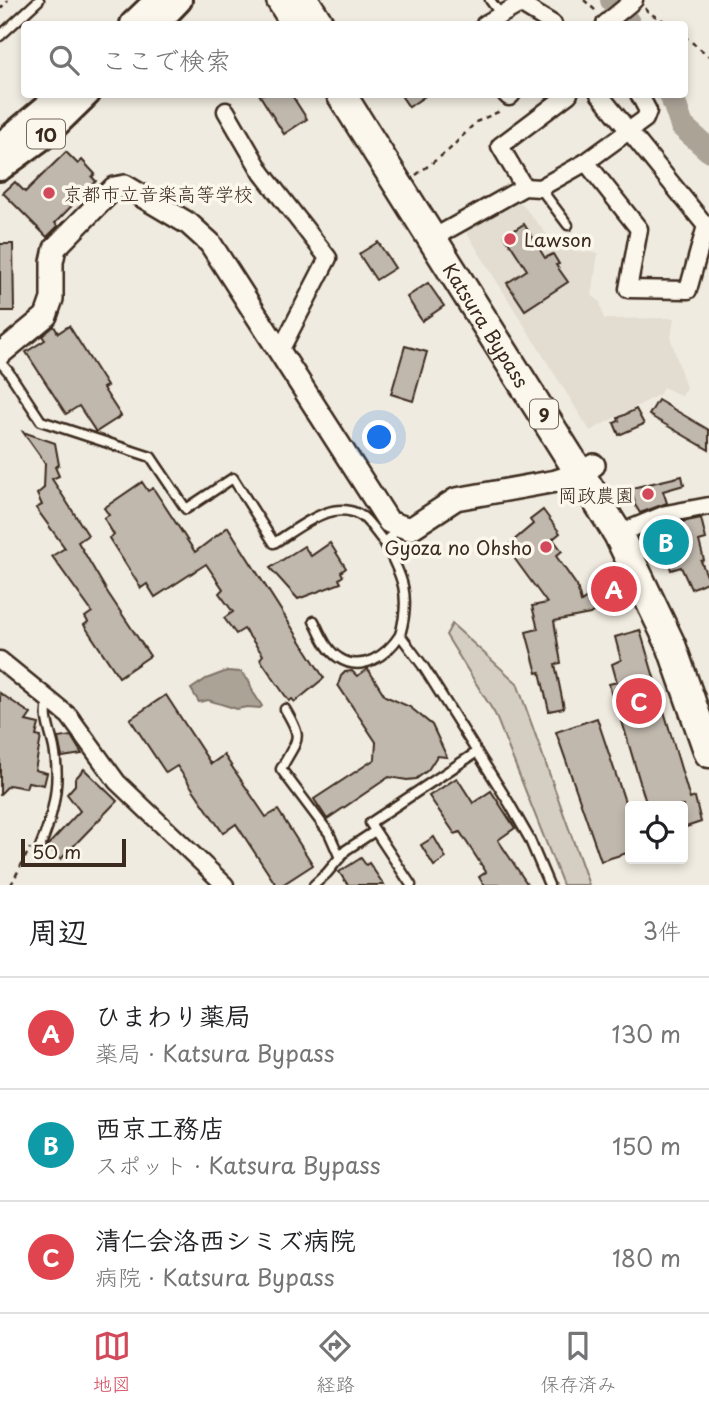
<!DOCTYPE html>
<html lang="ja">
<head>
<meta charset="utf-8">
<style>
  body { margin:0; font-family:"Playpen Sans","Klee One",sans-serif; background:#f2f2f2; color:#202124 }
  .controls { position:absolute; right:21px; bottom:21px; display:grid; overflow:hidden; border-radius:7px; box-shadow:0 4px 10px #0003 }
  .controls button { width:63px; height:63px; display:grid; place-items:center; padding:0; border:0; border-bottom:2px solid #e0e0e0; background:#fff; color:#202124; font:35px sans-serif }
  .scale { position:absolute; left:21px; bottom:18px; width:105px; box-sizing:border-box; padding-left:7px; border:4px solid #3b2a1e; border-top:0; font-size:19px; line-height:24px; white-space:nowrap; color:#3b2a1e; -webkit-text-stroke:5px #fbf7ec; paint-order:stroke }
  .you { position:absolute; left:380px; top:438px; width:24px; height:24px; margin:-18px; border:5px solid #fff; border-radius:50%; background:#1a73e8; box-shadow:0 0 0 10px #1a73e833 }
  .badge { display:grid; place-items:center; width:46px; height:46px; border-radius:50%; background:#d1495b; color:#fff; font-size:23px; font-weight:700 }
  .pin { position:absolute; translate:-50% -50%; border:4px solid #fff; box-shadow:0 2px 7px #0006 }
  .list { margin:0; padding:0; list-style:none }
  h2 { display:flex; justify-content:space-between; align-items:center; height:91px; margin:0; padding:0 28px; font-size:30px }
  h2 small { font-size:23px; font-weight:400; color:#757577 }
  .list li { display:grid; grid-template-columns:46px 1fr auto; gap:21px; align-items:center; box-sizing:border-box; height:112px; padding:0 28px; border-top:2px solid #e0e0e0 }
  .list b { display:block; font-size:26px; white-space:nowrap }
  .list p { margin:0; font-size:23px; white-space:nowrap; color:#757577 }
  .list em { font-size:23px; font-style:normal; color:#757577 }
  .icon { flex:none; width:38px; height:38px; fill:none; stroke:currentColor; stroke-width:2; stroke-linecap:round; stroke-linejoin:round }
  .map { position:relative; flex:none; width:709px; height:885px; overflow:hidden }
  .search { position:absolute; background:#fff; box-shadow:0 4px 10px #0003; left:21px; right:21px; top:21px; height:77px; display:flex; align-items:center; gap:18px; box-sizing:border-box; padding:0 24px; border-radius:7px; color:#757577; font-size:26px }
  .sheet { height:427px; background:#fff }
  nav { display:flex; justify-content:space-around; align-items:center; box-sizing:border-box; height:98px; border-top:2px solid #e0e0e0; background:#fff; font-size:19px; color:#757577 }
  nav a { display:grid; justify-items:center; gap:4px }
  nav .on { color:#d1495b }
  .map>svg:first-child { display:block }
  .built { fill:#e2dcd1 }
  .green { fill:#d5cec3; stroke:#887c70; stroke-width:2 }
  .water { fill:#aca397; stroke:#7f7367; stroke-width:2 }
  .lines { fill:none; stroke-linecap:round; stroke-linejoin:round }
  .river { stroke:#aca397; stroke-width:24 }
  .building { fill:#c0b8ad; stroke:#3b2a1e; stroke-width:2 }
  .lane-casing { stroke:#3b2a1e; stroke-width:13 }
  .street-casing { stroke:#3b2a1e; stroke-width:21 }
  .secondary-casing { stroke:#3b2a1e; stroke-width:26 }
  .primary-casing { stroke:#3b2a1e; stroke-width:30 }
  .highway-casing { stroke:#3b2a1e; stroke-width:33 }
  .path { stroke:#3b2a1e; stroke-width:2.5; stroke-dasharray:5 5; stroke-linecap:butt }
  .lane { stroke:#fbf7ec; stroke-width:8 }
  .street { stroke:#fbf7ec; stroke-width:16 }
  .secondary { stroke:#fbf7ec; stroke-width:21 }
  .primary { stroke:#fbf7ec; stroke-width:24 }
  .highway { stroke:#fbf7ec; stroke-width:28 }
  .poi-dot { fill:#d1495b; stroke:#fbf7ec; stroke-width:2.5 }
  .labels { text-anchor:middle; dominant-baseline:central; stroke-width:7; stroke-linejoin:round; paint-order:stroke }
  .shield { fill:#fbf7ec; stroke:#75685c; stroke-width:2 }
  .shield-label { font-size:18px; font-weight:bold; fill:#3b2a1e }
  .poi-label { font-size:19px; fill:#3b2a1e; stroke:#fbf7ec; text-anchor:start }
  .street-label { font-size:19px; fill:#3b2a1e; stroke:#fbf7ec }
</style>
</head>
<body>
<div class="map">
<svg width="709" height="885" viewBox="0 0 709 885">
  <rect width="100%" height="100%" fill="#f0ebe0"/>
  <filter id="ink" filterUnits="userSpaceOnUse"><feTurbulence type="fractalNoise" baseFrequency=".0143" numOctaves="2"/><feDisplacementMap in="SourceGraphic" scale="14" xChannelSelector="R" yChannelSelector="G"/><feConvolveMatrix kernelMatrix="1 2 1 2 8 2 1 2 1" color-interpolation-filters="sRGB"/></filter>
  <g filter="url(#ink)">
    <polygon class="built" points="516,197 559,249 598,253 592,295 600,302 604,319 674,318 671,339 686,388 682,396 663,387 660,394 590,431 463,227"/>
    <polygon class="green" points="452,624 517,683 589,885 563,885 495,714 446,635"/>
    <polygon class="water" points="227,671 241,672 249,681 253,692 262,706 260,708 247,707 237,709 208,700 199,702 191,689 206,679"/>
    <g class="lines">
      <g class="river">
        <polyline points="612,0 629,24"/>
        <polyline points="671,94 682,126 709,150"/>
      </g>
    </g>
    <g class="building">
      <polygon points="259,94 291,94 307,119 284,134"/>
      <polygon points="400,94 428,94 409,107"/>
      <polygon points="66,152 78,164 82,160 95,174 92,177 96,181 55,223 58,226 47,237 3,193 15,182 25,192"/>
      <polygon points="524,224 545,258 553,254 559,264 556,265 568,282 525,310 507,283 527,270 505,236"/>
      <polygon points="378,242 395,268 376,280 359,254"/>
      <polygon points="0,244 13,244 14,311 0,311"/>
      <polygon points="428,283 444,306 422,321 407,297"/>
      <polygon points="54,326 58,333 69,326 107,386 103,388 121,416 96,432 79,406 66,414 26,352 45,340 42,336"/>
      <polygon points="405,346 427,352 413,401 391,394"/>
      <polygon points="658,400 709,430 709,450 649,415"/>
      <polygon points="636,409 644,424 619,435 614,423 619,421 618,418"/>
      <polygon points="23,432 55,443 59,465 55,467 59,476 52,479 88,535 78,542 108,593 150,656 119,677 84,625 88,622 85,617 92,612 52,556 65,548 36,508 42,505 37,494 44,488 45,463"/>
      <polygon points="682,476 684,485 663,491 667,503 640,513 635,505 632,488"/>
      <polygon points="142,482 148,491 153,488 195,552 228,527 324,678 295,702 292,699 289,701 275,681 260,659 263,655 244,629 236,634 224,618 233,612 219,593 223,589 206,564 155,597 147,584 141,588 109,538 114,535 104,518 109,515 104,508"/>
      <polygon points="543,510 560,533 553,539 562,551 556,556 577,586 581,602 613,580 621,592 590,614 554,621 561,663 555,664 564,708 549,711 540,672 537,673 526,632 538,629 532,606 547,603 506,547 533,524 530,520"/>
      <polygon points="701,518 706,539 699,541 704,560 701,561 709,581 691,589 681,567 671,570 665,548 662,549 658,537 684,529 682,522"/>
      <polygon points="330,543 346,568 341,572 343,576 339,579 341,583 298,599 270,568 304,546 311,556"/>
      <polygon points="640,630 690,799 695,797 701,822 683,828 683,806 647,806 619,711 631,707 627,694 612,697 609,684 617,682 612,664 621,660 615,637"/>
      <polygon points="368,669 385,696 410,707 432,725 447,757 437,756 428,770 416,779 407,780 389,777 327,819 314,799 375,759 376,742 338,685 341,676 345,672 352,671 357,676"/>
      <polygon points="0,693 31,714 26,721 39,724 36,736 41,737 35,770 47,773 44,785 28,782 26,788 9,785 0,794"/>
      <polygon points="166,695 211,764 224,755 266,817 278,810 313,865 282,885 276,885 236,824 223,833 177,766 166,773 130,719"/>
      <polygon points="597,718 630,817 630,852 601,861 556,732"/>
      <polygon points="71,736 82,754 62,757 58,738"/>
      <polygon points="84,769 117,801 61,859 47,846 80,811 67,794 75,785 75,779"/>
      <polygon points="457,778 473,803 491,791 515,828 498,840 528,885 484,885 479,877 486,872 460,832 455,834 429,796"/>
      <polygon points="434,837 446,858 434,866 421,845"/>
      <polygon points="361,858 366,865 369,863 384,885 348,885 339,872"/>
    </g>
    <g class="lines">
      <defs>
        <g id="lane">
          <polyline points="490,0 501,15"/>
          <polyline points="0,36 39,0"/>
          <polyline points="540,188 568,225"/>
          <path d="M0 362 8 371 41 421 151 457 186 509 233 478 274 543C299 528 334 496 363 517 371 524 377 534 384 542"/>
          <path d="M400 528 384 542C403 577 411 596 400 635L423 666 509 803 529 838 549 885"/>
          <path d="M314 621C320 633 326 650 339 658 362 673 387 655 400 635"/>
          <path d="M285 709C304 741 298 737 281 769L329 833 340 858"/>
          <path d="M40 847C53 816 61 781 54 748 50 729 43 718 49 699"/>
          <polyline points="314,885 327,873 346,850 375,831"/>
          <polyline points="411,885 370,823 477,752"/>
        </g>
        <g id="street">
          <polyline points="485,24 520,4 553,24"/>
          <polyline points="605,24 634,0"/>
          <polyline points="506,94 509,97 512,94"/>
          <polyline points="226,111 262,173 328,258 280,351"/>
          <polyline points="586,162 639,229 628,289 688,290 706,226 599,94"/>
          <polyline points="524,187 500,146 569,94"/>
          <polyline points="433,238 524,187 540,188 586,162 645,119 648,111 639,94"/>
          <polyline points="618,534 666,514 709,506"/>
          <polyline points="0,660 69,716 117,782 225,885"/>
        </g>
        <polyline id="secondary" points="0,354 46,316 52,299 52,262 55,248 114,188 125,186 189,224 210,243 389,522 410,529 456,499 556,481 581,473 594,465"/>
        <g id="primary">
          <polyline points="133,24 158,0"/>
          <polyline points="156,24 179,0"/>
          <polyline points="0,146 62,94"/>
          <polyline points="0,168 44,136 87,94"/>
        </g>
        <g id="highway">
          <polyline points="281,0 296,24"/>
          <polyline points="304,0 319,24"/>
          <path id="s1" d="M341 94 618 534 671 645 709 753"/>
        </g>
      </defs>
      <use href="#lane" class="lane-casing"/>
      <use href="#street" class="street-casing"/>
      <use href="#secondary" class="secondary-casing"/>
      <use href="#primary" class="primary-casing"/>
      <use href="#highway" class="highway-casing"/>
      <g class="path">
        <polyline points="584,0 597,12"/>
        <polyline points="645,8 649,13 670,24"/>
        <polyline points="0,9 8,0"/>
        <polyline points="684,36 709,56"/>
        <polyline points="416,175 449,150 476,122 498,112 501,108"/>
        <polyline points="11,885 30,848"/>
      </g>
      <use href="#lane" class="lane"/>
      <use href="#street" class="street"/>
      <use href="#secondary" class="secondary"/>
      <use href="#primary" class="primary"/>
      <use href="#highway" class="highway"/>
    </g>
  </g>
  <g class="poi-dot">
    <circle cx="49" cy="193" r="7"/>
    <circle cx="510" cy="239" r="7"/>
    <circle cx="648" cy="494" r="7"/>
    <circle cx="546" cy="547" r="7"/>
  </g>
  <g class="labels">
    <g class="shield">
      <rect x="27" y="119.5" width="38" height="29" rx="5"/>
      <rect x="530" y="399.5" width="28" height="29" rx="5"/>
    </g>
    <g class="shield-label">
      <text x="46" y="134">10</text>
      <text x="544" y="414">9</text>
    </g>
    <g class="poi-label">
      <text x="63" y="193">京都市立音楽高等学校</text>
      <text x="524" y="239">Lawson</text>
      <text x="634" y="494" text-anchor="end">岡政農園</text>
      <text x="532" y="547" text-anchor="end">Gyoza no Ohsho</text>
    </g>
    <g class="street-label">
      <text stroke="none"><textPath href="#s1" startOffset="273">Katsura Bypass</textPath></text>
    </g>
  </g>
</svg>
<div class="controls">
<button><svg class="icon" aria-label="locate" viewBox="0 0 24 24"><circle cx="12" cy="12" r="6"/><path d="M12 2v4M12 18v4M2 12h4M18 12h4"/></svg></button>
</div>
<div class="scale">50 m</div>
<div class="you"></div>
<div class="pin badge" style="left:614px;top:589px;background:#e0444e">A</div>
<div class="pin badge" style="left:666px;top:542px;background:#0f9aa8">B</div>
<div class="pin badge" style="left:639px;top:701px;background:#e0444e">C</div>
<div class="search"><svg class="icon" aria-label="search" viewBox="0 0 24 24"><circle cx="10" cy="10" r="6"/><path d="M15 15l6 6"/></svg>ここで検索</div>
</div>
<section class="sheet">
<h2>周辺<small>3件</small></h2>
<ul class="list">
<li><span class="badge" style="background:#e0444e">A</span><div><b>ひまわり薬局</b><p>薬局 · Katsura Bypass</p></div><em>130 m</em></li>
<li><span class="badge" style="background:#0f9aa8">B</span><div><b>西京工務店</b><p>スポット · Katsura Bypass</p></div><em>150 m</em></li>
<li><span class="badge" style="background:#e0444e">C</span><div><b>清仁会洛西シミズ病院</b><p>病院 · Katsura Bypass</p></div><em>180 m</em></li>
</ul>
</section>
<nav>
<a class="on"><svg class="icon" aria-label="map" viewBox="0 0 24 24"><path d="M3 6l6-2 6 2 6-2v14l-6 2-6-2-6 2zM9 4v14M15 6v14"/></svg>地図</a>
<a><svg class="icon" aria-label="directions" viewBox="0 0 24 24"><path d="M12 3l9 9-9 9-9-9zM9 14v-3h6M13 9l2 2-2 2"/></svg>経路</a>
<a><svg class="icon" aria-label="saved" viewBox="0 0 24 24"><path d="M7 4h10v16l-5-4-5 4z"/></svg>保存済み</a>
</nav>
</body>
</html>
